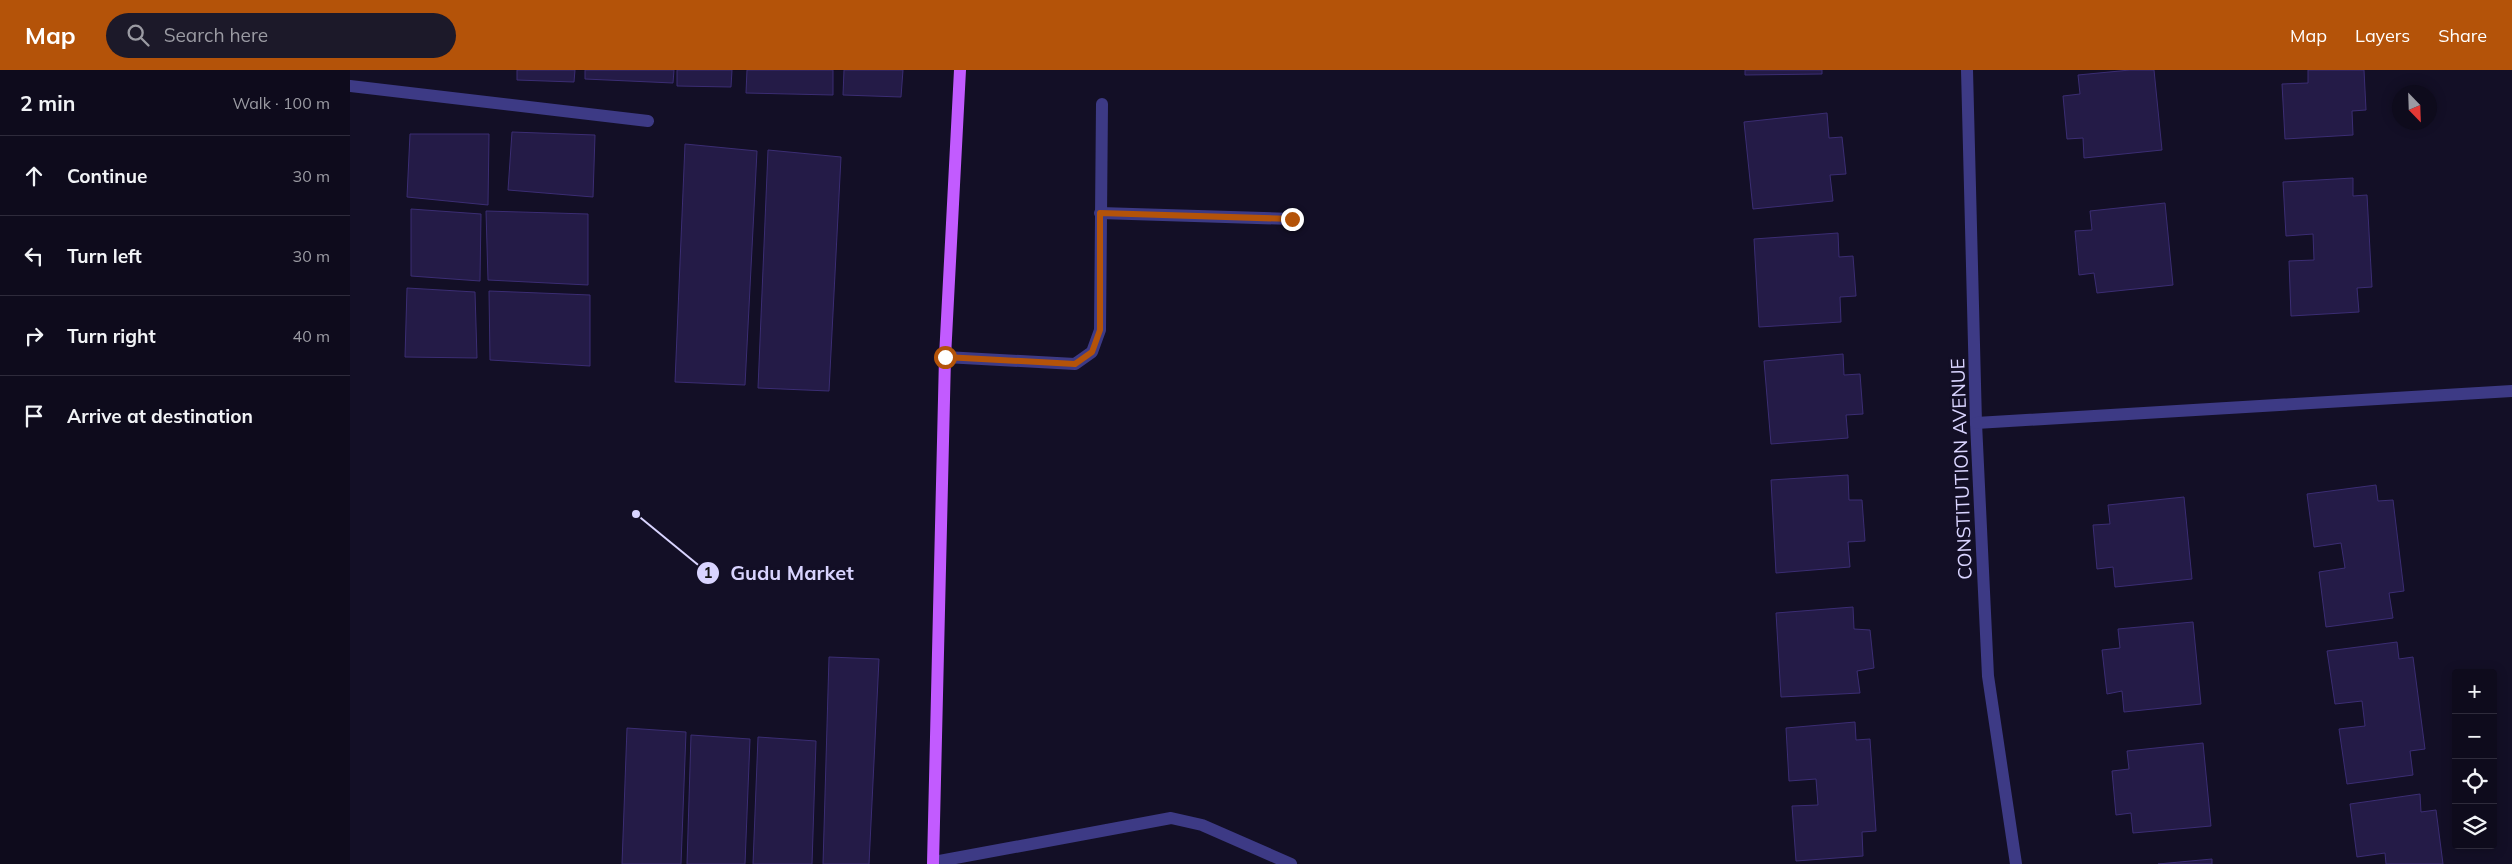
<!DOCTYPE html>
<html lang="en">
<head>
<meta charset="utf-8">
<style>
  body { margin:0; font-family:Mulish,sans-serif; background:#1c1929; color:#f1f3f6 }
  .controls { position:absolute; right:15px; bottom:15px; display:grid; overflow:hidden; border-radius:5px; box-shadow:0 2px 12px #0003 }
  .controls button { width:45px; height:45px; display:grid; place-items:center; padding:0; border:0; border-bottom:1px solid #2e2b3b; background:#0e0b1c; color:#f1f3f6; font:25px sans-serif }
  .compass { position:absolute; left:2042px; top:15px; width:45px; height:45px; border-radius:50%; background:#0e0b1c; box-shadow:0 2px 12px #0003; rotate:157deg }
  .stop { position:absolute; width:15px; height:15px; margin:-11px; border:4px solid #b45309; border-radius:50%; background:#fff }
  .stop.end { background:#b45309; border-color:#fff; box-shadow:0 1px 5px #0008 }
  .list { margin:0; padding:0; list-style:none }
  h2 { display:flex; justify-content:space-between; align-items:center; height:65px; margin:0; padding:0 20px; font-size:21px }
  h2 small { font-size:16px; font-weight:400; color:#9b9ba3 }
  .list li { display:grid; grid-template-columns:32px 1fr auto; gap:15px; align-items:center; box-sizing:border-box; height:80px; padding:0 20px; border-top:1px solid #2e2b3b }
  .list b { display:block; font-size:19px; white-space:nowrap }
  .list em { font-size:16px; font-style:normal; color:#9b9ba3 }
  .icon { flex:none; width:28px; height:28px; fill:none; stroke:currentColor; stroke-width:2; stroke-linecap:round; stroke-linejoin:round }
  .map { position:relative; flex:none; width:2162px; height:794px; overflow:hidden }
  header { display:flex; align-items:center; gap:30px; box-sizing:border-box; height:70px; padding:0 25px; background:#b45309; color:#fff }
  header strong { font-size:24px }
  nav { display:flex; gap:28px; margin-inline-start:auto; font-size:18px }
  .search { width:350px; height:45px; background:#1c1929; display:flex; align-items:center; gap:12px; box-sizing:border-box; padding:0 18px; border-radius:28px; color:#9b9ba3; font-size:19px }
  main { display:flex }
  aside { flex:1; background:#0e0b1c }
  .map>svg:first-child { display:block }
  .building { fill:#241b47; stroke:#3b2d73 }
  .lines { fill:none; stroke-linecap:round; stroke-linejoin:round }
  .lane { stroke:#3d3a85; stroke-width:12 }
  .street { stroke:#3d3a85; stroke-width:12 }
  .primary { stroke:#c25bff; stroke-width:12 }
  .route { stroke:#b45309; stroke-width:6 }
  .labels { text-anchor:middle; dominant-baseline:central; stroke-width:5; stroke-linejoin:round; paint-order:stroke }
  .street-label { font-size:19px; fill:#d9d4ff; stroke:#130f26 }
  .leader { fill:none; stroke:#d9d4ff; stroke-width:2 }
  .callout-dot { fill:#d9d4ff; stroke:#130f26; stroke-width:2 }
  .mark-label { font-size:15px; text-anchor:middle; font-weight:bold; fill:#111 }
  .callout-label { font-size:20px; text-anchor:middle; font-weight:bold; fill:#d9d4ff; stroke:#130f26; stroke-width:5; stroke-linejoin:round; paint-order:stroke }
</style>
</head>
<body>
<header>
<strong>Map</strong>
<div class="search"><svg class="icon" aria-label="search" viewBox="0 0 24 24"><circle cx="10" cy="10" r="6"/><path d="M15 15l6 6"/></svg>Search here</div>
<nav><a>Map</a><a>Layers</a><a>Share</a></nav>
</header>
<main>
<aside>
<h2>2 min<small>Walk · 100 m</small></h2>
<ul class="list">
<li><svg class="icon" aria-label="ahead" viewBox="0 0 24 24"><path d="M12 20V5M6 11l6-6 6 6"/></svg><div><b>Continue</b></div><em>30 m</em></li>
<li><svg class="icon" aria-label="left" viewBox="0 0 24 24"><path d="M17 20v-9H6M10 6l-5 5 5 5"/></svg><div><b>Turn left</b></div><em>30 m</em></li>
<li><svg class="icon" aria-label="right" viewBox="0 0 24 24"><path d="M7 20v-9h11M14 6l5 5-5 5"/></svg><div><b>Turn right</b></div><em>40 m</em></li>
<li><svg class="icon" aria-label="arrive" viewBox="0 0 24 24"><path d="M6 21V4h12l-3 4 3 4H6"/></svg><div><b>Arrive at destination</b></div></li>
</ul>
</aside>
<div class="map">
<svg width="2162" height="794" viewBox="0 0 2162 794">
  <rect width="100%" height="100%" fill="#130f26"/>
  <g class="building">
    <polygon points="167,0 225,0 224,12 167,10"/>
    <polygon points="235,0 324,0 323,13 235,9"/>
    <polygon points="327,0 382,0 381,17 327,16"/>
    <polygon points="397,0 483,0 483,25 396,23"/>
    <polygon points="494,0 553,0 551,27 493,25"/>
    <polygon points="1395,0 1472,0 1472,4 1395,5"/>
    <polygon points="1780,0 1804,0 1812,80 1734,88 1733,68 1717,69 1713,26 1730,24 1728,5"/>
    <polygon points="1958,0 2014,0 2016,40 2002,41 2003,65 1935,69 1932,14 1958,13"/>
    <polygon points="1477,43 1479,68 1492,67 1496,104 1480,105 1483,131 1403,139 1394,52"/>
    <polygon points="162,62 245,65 243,127 158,120"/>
    <polygon points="60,64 139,64 138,135 57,127"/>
    <polygon points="335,74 407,81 395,315 325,312"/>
    <polygon points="418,80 491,87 479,321 408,318"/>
    <polygon points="2003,108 2003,126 2017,125 2022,217 2007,218 2009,242 1941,246 1939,191 1964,190 1963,164 1936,166 1933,112"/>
    <polygon points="1815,133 1823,215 1747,223 1744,203 1729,205 1725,161 1742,160 1740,141"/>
    <polygon points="61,139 131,144 130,211 61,206"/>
    <polygon points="136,141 238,144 238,215 138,210"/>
    <polygon points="1488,163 1489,187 1503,186 1506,226 1490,227 1491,252 1409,257 1404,169"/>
    <polygon points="57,218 125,222 127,288 55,287"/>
    <polygon points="139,221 240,225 240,296 140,290"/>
    <polygon points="1493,284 1494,305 1510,304 1513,344 1496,345 1498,368 1421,374 1414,291"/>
    <polygon points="1498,405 1499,430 1512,430 1515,471 1498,472 1500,497 1426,503 1421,410"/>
    <polygon points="2026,415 2028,431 2043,430 2054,521 2039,523 2043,548 1976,557 1969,502 1995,498 1991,473 1964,477 1957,424"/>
    <polygon points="1834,427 1842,509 1765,517 1763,497 1747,499 1743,455 1760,454 1758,435"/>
    <polygon points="1503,537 1504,559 1520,560 1524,598 1507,601 1510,623 1431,627 1426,543"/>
    <polygon points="1843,552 1851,634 1774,642 1772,621 1757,624 1752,580 1770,578 1768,559"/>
    <polygon points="2047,572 2049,589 2063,587 2075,679 2060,681 2063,705 1997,714 1989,659 2015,656 2012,631 1985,634 1977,581"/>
    <polygon points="479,587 529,589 519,794 473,794"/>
    <polygon points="1505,652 1506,670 1520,669 1526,761 1512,762 1513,786 1446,791 1442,736 1468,735 1466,709 1439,711 1436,658"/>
    <polygon points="277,658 336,662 331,794 272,794"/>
    <polygon points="341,665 400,669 395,794 337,794"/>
    <polygon points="408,667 466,671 462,794 403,794"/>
    <polygon points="1853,673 1861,756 1783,763 1781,743 1766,745 1762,701 1779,699 1777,681"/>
    <polygon points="2070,724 2071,742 2086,740 2093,794 2036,794 2035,783 2007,787 2000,734"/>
    <polygon points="1862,789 1862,794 1808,794"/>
  </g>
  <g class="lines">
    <g class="lane">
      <polyline points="0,16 298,51"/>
      <polyline points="750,143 942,149"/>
      <polyline points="595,287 725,294 742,282 750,260 752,34"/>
      <polyline points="584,792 821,748 852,755 941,794"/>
    </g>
    <g class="street">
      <polyline points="1617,0 1626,353 1638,606 1666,794"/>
      <polyline points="1626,353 2162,321"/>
    </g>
    <polyline class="primary" points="583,794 595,287 610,0"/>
  </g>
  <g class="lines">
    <polyline class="route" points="595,287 725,294 742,282 750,260 750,143 942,149"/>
  </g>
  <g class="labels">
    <g class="street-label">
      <text transform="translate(1611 399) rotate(-92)">CONSTITUTION AVENUE</text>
    </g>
  </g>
  <path class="leader" d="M286 444L358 503"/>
  <g class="callout-dot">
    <circle cx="286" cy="444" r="5"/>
    <circle cx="358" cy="503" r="12"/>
  </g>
  <g class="mark-label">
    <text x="358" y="508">1</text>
  </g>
  <g class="callout-label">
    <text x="442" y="510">Gudu Market</text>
  </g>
</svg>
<div class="controls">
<button>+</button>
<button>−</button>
<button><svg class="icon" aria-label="locate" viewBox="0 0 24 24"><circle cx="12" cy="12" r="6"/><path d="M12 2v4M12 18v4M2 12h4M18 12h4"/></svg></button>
<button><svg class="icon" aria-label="layers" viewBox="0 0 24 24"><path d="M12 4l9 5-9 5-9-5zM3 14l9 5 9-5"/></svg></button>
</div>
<svg class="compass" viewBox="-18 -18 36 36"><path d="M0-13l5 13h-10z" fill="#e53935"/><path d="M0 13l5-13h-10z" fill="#9b9ba3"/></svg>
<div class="stop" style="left:595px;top:287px"></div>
<div class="stop end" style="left:942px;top:149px"></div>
</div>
</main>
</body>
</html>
